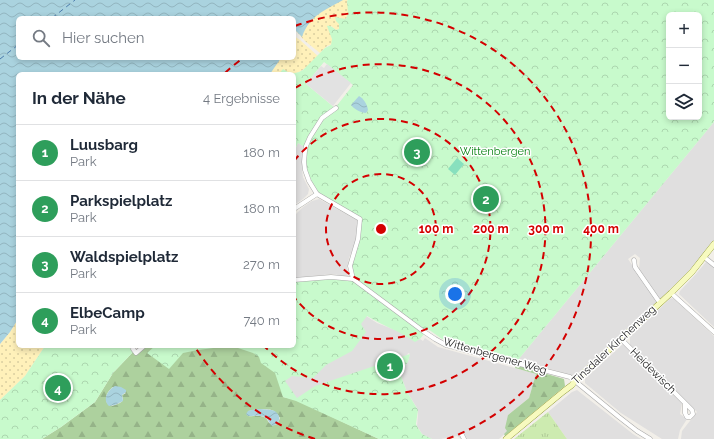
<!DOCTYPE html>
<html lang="de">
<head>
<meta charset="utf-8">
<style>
  body { margin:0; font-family:Raleway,sans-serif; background:#f2f2f3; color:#1f2937 }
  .controls { position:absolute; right:12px; top:12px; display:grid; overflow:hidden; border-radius:6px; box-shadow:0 2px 6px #0003 }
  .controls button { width:36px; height:36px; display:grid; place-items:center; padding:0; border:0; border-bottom:1px solid #e0e1e3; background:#fff; color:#1f2937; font:20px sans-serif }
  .you { position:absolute; left:455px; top:294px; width:14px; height:14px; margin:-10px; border:3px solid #fff; border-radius:50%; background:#1a73e8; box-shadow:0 0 0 6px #1a73e833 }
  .badge { display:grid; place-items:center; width:26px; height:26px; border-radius:50%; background:#d40000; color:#fff; font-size:13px; font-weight:700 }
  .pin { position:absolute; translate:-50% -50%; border:2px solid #fff; box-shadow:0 1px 4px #0006 }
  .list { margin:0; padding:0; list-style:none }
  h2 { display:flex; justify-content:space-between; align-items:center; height:52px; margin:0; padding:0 16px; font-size:17px }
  h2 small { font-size:13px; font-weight:400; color:#747a83 }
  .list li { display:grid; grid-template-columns:26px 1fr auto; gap:12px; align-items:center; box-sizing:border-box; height:56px; padding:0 16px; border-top:1px solid #e0e1e3 }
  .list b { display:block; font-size:15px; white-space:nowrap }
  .list p { margin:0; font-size:13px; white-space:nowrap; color:#747a83 }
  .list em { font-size:13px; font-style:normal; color:#747a83 }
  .icon { flex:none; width:22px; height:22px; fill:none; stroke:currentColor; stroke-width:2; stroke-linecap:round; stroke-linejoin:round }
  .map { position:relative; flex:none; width:714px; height:439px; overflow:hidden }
  .search { position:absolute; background:#fff; box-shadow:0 2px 6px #0003; left:16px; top:16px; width:280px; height:44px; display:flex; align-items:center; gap:10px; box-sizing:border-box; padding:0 14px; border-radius:6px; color:#747a83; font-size:15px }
  .panel { position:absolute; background:#fff; box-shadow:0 2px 6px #0003; left:16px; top:72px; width:280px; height:276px; border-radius:6px }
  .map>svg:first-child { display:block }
  .residential { fill:#e0dfdf }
  .grass { fill:url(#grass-tufts) }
  .forest { fill:url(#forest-firs); fill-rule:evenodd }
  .sand { fill:url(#sand-dots) }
  .park { fill:url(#park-crowns); fill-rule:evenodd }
  .pitch { fill:#88e0be }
  .parking { fill:#e2e2e2 }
  .water { fill:url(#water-waves) }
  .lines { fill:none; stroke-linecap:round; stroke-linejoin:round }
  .ferry { stroke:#4a7aab; stroke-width:1; stroke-dasharray:5 4; stroke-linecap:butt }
  .street-casing { stroke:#a9a9a9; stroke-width:5 }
  .secondary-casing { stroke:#707d05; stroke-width:6 }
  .street { stroke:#fff; stroke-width:4 }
  .secondary { stroke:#f7fabf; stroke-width:5.5 }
  .ring { fill:none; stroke:#d40000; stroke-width:2; stroke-dasharray:7 5 }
  .labels { text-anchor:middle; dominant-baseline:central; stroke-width:3; stroke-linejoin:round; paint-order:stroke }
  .park-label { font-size:11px; fill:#0c8416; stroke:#fff }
  .street-label { font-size:11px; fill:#222; stroke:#fff }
  .centre { fill:#d40000; stroke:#fff; stroke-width:2 }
  .ring-label { font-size:12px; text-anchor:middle; font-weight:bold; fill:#d40000; stroke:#fff; stroke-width:3; stroke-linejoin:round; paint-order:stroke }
</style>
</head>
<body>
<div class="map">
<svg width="714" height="439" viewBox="0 0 714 439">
  <defs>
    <pattern id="grass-tufts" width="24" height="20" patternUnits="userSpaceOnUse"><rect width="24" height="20" fill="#cdebb0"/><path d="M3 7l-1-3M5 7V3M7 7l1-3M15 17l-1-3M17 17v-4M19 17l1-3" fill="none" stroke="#b0c997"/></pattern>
    <pattern id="forest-firs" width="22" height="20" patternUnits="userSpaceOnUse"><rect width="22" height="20" fill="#add19e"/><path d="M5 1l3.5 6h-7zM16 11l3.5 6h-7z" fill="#95b388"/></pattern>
    <pattern id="sand-dots" width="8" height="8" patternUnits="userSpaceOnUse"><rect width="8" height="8" fill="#fff1ba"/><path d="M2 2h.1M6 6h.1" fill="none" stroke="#dacea0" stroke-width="1.8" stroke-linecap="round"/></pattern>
    <pattern id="park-crowns" width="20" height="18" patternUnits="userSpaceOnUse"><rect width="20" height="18" fill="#c8facc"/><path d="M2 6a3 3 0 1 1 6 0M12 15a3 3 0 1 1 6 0" fill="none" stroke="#acd6af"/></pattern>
    <pattern id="water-waves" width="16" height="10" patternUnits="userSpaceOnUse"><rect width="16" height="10" fill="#aad3df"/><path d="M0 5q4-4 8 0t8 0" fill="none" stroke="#92b5bf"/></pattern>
  </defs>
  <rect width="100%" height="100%" fill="#f2efe9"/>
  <g class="residential">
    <polygon points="714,122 714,240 697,262 685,275 660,299 639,269 640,258 635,254 628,259 657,302 575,376 518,360"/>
    <polygon points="298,143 303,146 302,169 303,177 309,189 308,194 303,199 294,205 294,152"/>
    <polygon points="319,199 357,220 358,226 357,239 349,258 347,268 349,275 347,277 333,274 294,278 294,216 303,207 312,201"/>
    <polygon points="706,262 710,263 714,265 714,327 679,294 680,291 696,274"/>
    <polygon points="671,298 674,299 714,336 714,439 681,439 682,431 697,412 643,357 641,356 630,345 630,337"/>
    <polygon points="363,314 377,323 403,333 415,341 420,339 423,341 425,338 438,347 536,374 529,398 508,415 508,431 499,439 461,439 457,436 441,439 432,439 422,434 417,426 418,414 417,408 407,392 401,376 402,369 408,361 410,354 408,353 407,356 294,400 284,397 281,368"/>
    <polygon points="623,344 682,403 680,414 687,419 680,430 678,439 662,439 621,413 585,383 585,379"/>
    <polygon points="577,390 633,434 641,439 567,439 548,412 572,392"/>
  </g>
  <polygon class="grass" points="548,412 567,439 514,439"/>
  <g class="forest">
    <path d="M142 346H279L283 397 296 400 379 439H42L61 427 95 402 113 373 133 352ZM113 387 126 393 122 395C122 395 123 399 123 400 122 403 115 405 112 406L107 403C104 397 108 391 113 387ZM260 409C271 410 274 408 280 418L278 423 275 425 269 423C265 413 256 417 248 416V411Z"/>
    <polygon points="516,365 564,379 565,386 505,436 504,434 507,431 505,428 508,415 529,398 536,374 515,368"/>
  </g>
  <g class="sand">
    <path d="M280 0H348L347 1C350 14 350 17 339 24V29L336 30 331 26V35L332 39V44L327 46 320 53 305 41 294 29V18H284L282 17 281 18Z"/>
    <polygon points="294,36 300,40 319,57 309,66 299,72 294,74 289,73 279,74 237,74 247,58 294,58"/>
    <polygon points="18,319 18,346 45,346 25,376 0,400 0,344 10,332"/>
  </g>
  <g class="park">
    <path d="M348 0H714V122L518 360 442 339 428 329 420 339 415 342C400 331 383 326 367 316L361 324 366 332 352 351 326 365 313 378 292 376 285 381 297 398 315 386 410 354 408 362 402 369 401 376 407 392 418 410 416 424 418 428 422 434 432 439H379L296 401 283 397 275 373 261 363 259 357 253 353 232 346H294V281L331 278 353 280 351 266 359 240 360 218 316 192 308 178 305 163 306 148 298 143 294 152V74H279L283 69 291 74 299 72 303 70 325 48 331 45 332 39 327 26C331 25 333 28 336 30L339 29V24L336 21 335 17 346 19 348 13 347 1ZM669 15H699V117H669ZM324 62 353 85 335 108 306 84Z"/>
    <polygon points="45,346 128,346 133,352 113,373 95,402 61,427 42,439 0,439 0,400 25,376"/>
    <polygon points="155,346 229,346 198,350 183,353 169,369 147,353"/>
  </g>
  <polygon class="pitch" points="457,158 464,164 455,175 448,169"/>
  <polygon class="parking" points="327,64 351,83 333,106 306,84 321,66 324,68"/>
  <g class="water">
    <path d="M0 0H343C324 11 310 15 302 37L294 29V18H284L282 17 281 18H18V58H281L270 74H18V319L10 332 0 344Z"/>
    <path d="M359 96C364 99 367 104 368 110L366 113C361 113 354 109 351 105Z"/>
    <path d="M115 386 121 387 126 390V392L122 395 123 401 115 405 109 406C102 399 108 390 115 386Z"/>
    <path d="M256 409C261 409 273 409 276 412 282 417 279 425 272 426 270 424 269 422 268 420 264 414 254 416 248 416L246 414 248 411Z"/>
  </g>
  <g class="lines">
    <g class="ferry">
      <polyline points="52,18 75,0"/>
      <polyline points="0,59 18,45"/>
    </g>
    <defs>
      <g id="street">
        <polyline points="336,108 322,118 310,137 306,146 305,151 304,162 305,170 309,181 317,194 360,219 358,239 350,266 353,279 423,331 435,339 446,345 570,377 575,381 619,417 637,431 650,439"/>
        <polyline points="294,209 317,194"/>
        <polyline points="704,257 714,265"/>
        <polyline points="634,260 635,267 660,303"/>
        <polyline points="294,280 331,277 353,279"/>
        <polyline points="671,293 714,332"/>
        <polyline points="621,339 692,410 693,414 690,417 687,417 685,413 685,403"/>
        <polyline points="134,346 133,349 136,353 144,346"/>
        <polyline points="462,435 464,439"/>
      </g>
      <polyline id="secondary" points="506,439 564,391 572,385 575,381 671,293 692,272 714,244"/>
    </defs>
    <use href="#street" class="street-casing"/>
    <use href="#secondary" class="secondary-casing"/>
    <use href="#street" class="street"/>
    <use href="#secondary" class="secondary"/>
  </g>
  <g class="ring">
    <circle cx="381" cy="229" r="55"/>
    <path d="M294 161A110 110 0 1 1 294 297"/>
    <path d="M295 88A165 165 0 1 1 265 347"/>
    <path d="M315 439A220 220 0 0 1 195 347M225 73A220 220 0 0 1 243 58M295 26A220 220 0 1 1 447 439"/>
  </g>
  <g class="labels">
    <g class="park-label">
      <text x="495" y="151">Wittenbergen</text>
    </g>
    <g class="street-label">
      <text transform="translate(614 345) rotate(-43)">Tinsdaler Kirchenweg</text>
      <text transform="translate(495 356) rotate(16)">Wittenbergener Weg</text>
      <text transform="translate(653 371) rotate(45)">Heidewisch</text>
    </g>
  </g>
  <circle cx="381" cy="229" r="6" class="centre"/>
  <g class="ring-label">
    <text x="436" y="233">100 m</text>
    <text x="491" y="233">200 m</text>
    <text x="546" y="233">300 m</text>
    <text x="601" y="233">400 m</text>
  </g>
</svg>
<div class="controls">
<button>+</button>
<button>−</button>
<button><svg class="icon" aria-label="layers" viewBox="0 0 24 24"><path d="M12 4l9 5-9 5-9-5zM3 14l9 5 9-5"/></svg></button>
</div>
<div class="you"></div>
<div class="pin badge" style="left:390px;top:366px;background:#2e9e5b">1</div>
<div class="pin badge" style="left:486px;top:199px;background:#2e9e5b">2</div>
<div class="pin badge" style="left:417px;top:152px;background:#2e9e5b">3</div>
<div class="pin badge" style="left:58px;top:388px;background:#2e9e5b">4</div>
<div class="search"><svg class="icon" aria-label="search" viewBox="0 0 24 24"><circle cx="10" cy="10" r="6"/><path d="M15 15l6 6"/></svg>Hier suchen</div>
<section class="panel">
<h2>In der Nähe<small>4 Ergebnisse</small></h2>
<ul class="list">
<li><span class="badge" style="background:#2e9e5b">1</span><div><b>Luusbarg</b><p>Park</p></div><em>180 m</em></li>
<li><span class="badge" style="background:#2e9e5b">2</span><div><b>Parkspielplatz</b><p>Park</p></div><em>180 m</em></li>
<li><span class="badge" style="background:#2e9e5b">3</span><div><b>Waldspielplatz</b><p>Park</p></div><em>270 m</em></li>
<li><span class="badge" style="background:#2e9e5b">4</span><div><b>ElbeCamp</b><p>Park</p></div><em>740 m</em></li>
</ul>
</section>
</div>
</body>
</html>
